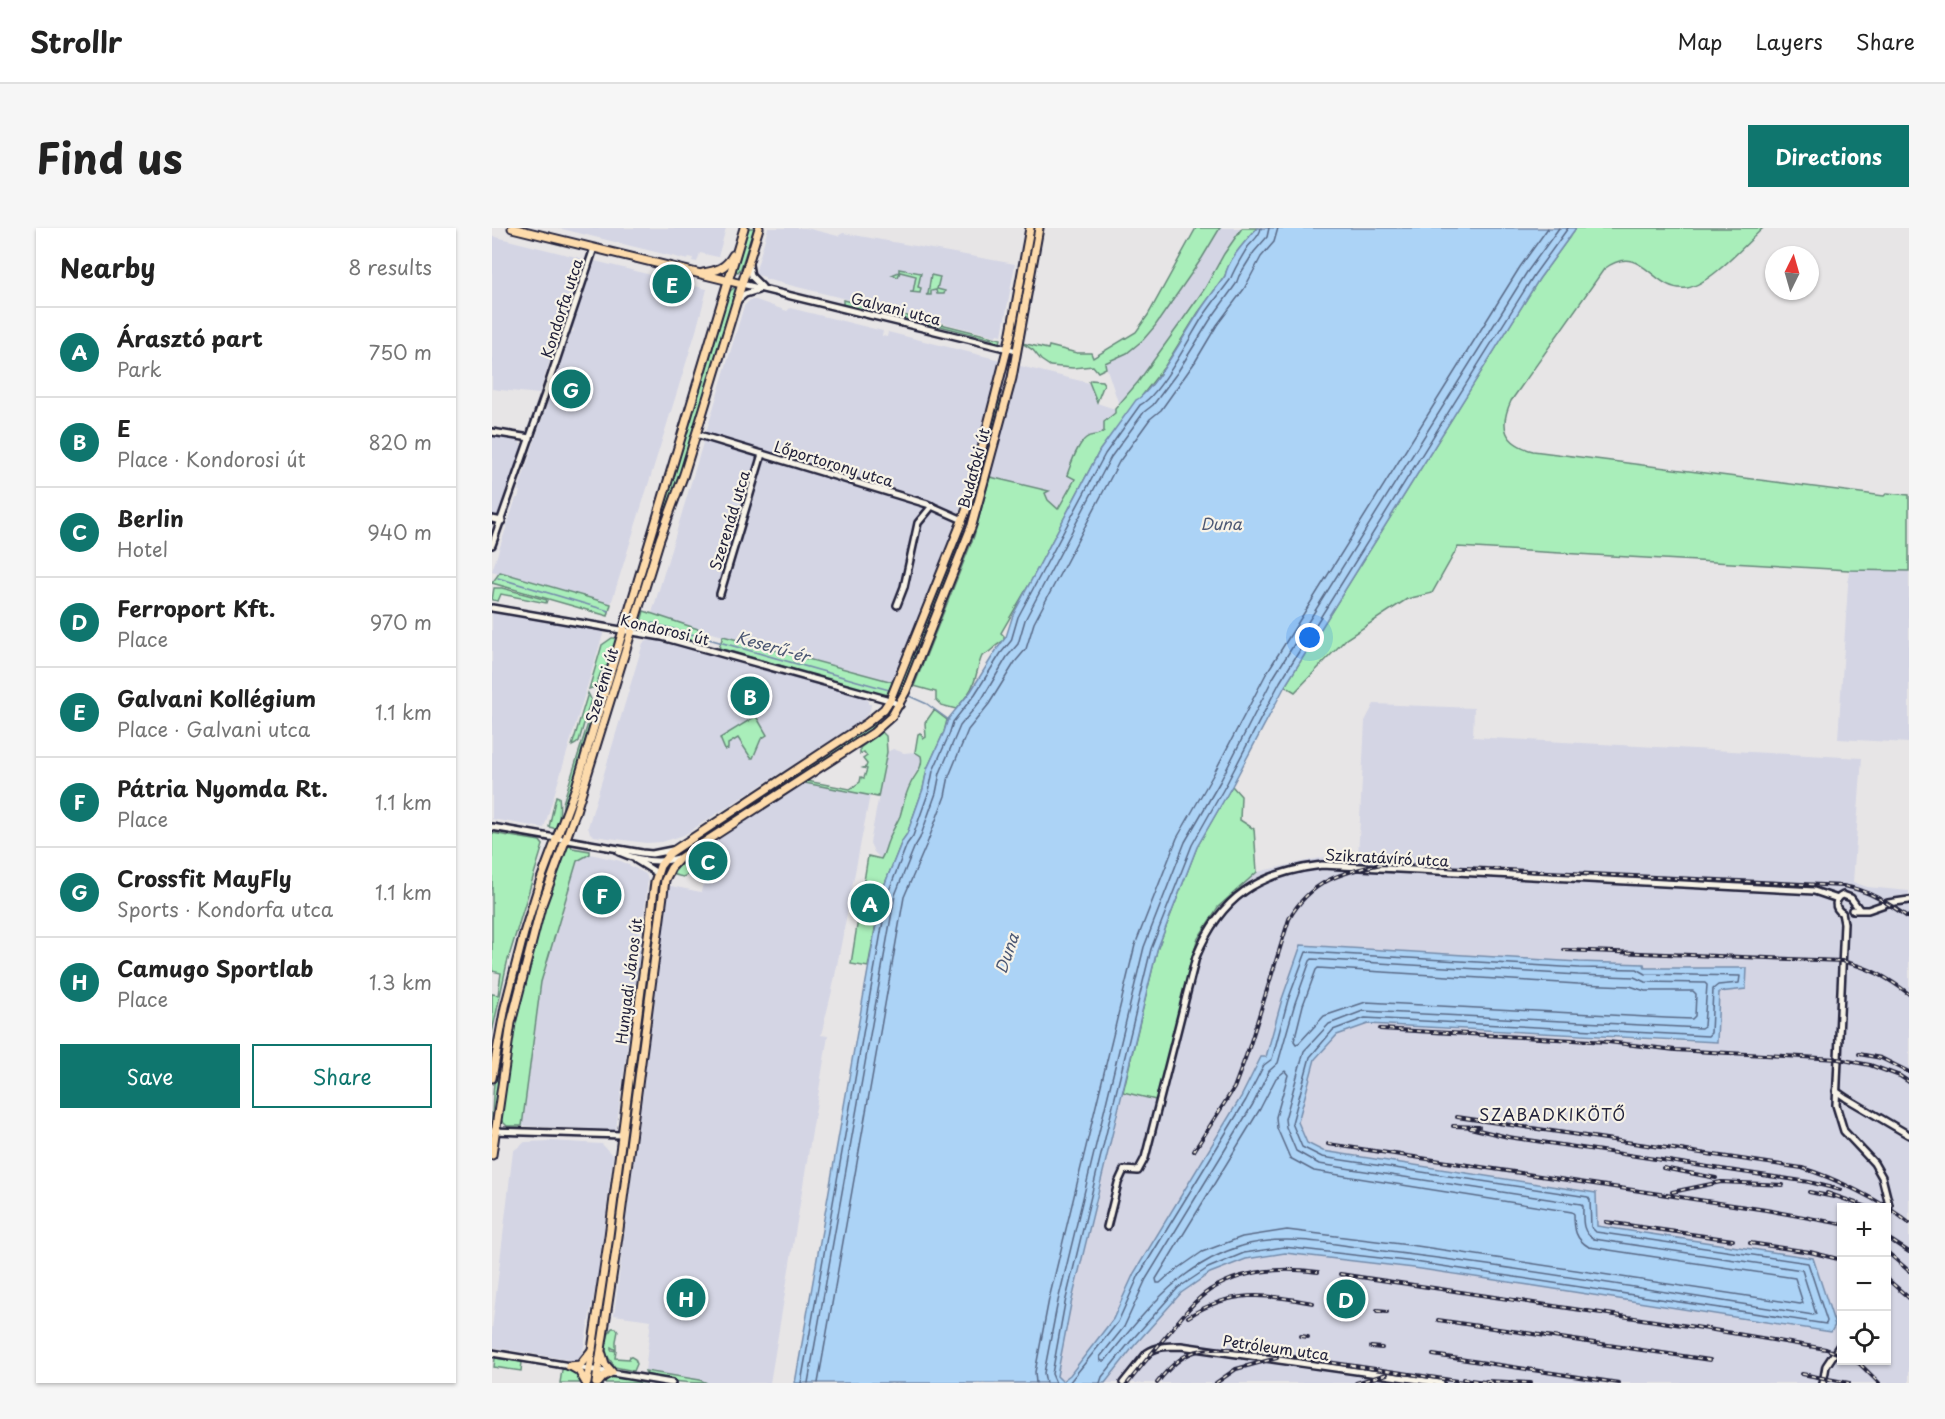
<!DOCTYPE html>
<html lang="en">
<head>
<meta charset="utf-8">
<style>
  body { margin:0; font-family:"Playpen Sans",sans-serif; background:#f6f6f6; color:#222 }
  .controls { position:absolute; right:18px; bottom:18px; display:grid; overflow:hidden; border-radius:0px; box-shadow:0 2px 4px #0004 }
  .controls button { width:54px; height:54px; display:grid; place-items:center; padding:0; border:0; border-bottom:2px solid #e0e0e0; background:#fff; color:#222; font:30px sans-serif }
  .compass { position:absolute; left:1273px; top:18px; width:54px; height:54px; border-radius:50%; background:#fff; box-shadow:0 2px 4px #0004; rotate:5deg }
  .you { position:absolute; left:818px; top:410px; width:21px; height:21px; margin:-15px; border:4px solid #fff; border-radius:50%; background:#1a73e8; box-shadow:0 0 0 9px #1a73e833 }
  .badge { display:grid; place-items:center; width:39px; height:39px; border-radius:50%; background:#0f766e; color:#fff; font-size:20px; font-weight:700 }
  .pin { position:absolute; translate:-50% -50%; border:3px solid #fff; box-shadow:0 2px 6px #0006 }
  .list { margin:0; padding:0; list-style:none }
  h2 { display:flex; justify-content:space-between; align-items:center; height:78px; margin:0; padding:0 24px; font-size:26px }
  h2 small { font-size:20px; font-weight:400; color:#767676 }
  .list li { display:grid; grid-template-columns:39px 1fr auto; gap:18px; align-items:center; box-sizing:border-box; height:90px; padding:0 24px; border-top:2px solid #e0e0e0 }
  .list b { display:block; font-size:22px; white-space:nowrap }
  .list p { margin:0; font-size:20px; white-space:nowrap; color:#767676 }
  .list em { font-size:20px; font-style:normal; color:#767676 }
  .actions { display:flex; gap:12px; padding:18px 24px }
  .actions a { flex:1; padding:14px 0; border:2px solid #0f766e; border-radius:0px; text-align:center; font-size:21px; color:#0f766e }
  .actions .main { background:#0f766e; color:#fff }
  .icon { flex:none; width:33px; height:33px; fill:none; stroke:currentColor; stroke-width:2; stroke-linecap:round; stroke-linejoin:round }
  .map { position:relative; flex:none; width:1417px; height:1155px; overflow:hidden; border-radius:0px }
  header { display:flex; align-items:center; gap:36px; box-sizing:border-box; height:84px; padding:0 30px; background:#fff; border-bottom:2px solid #e0e0e0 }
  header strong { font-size:28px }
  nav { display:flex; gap:33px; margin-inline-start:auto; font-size:21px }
  .intro { display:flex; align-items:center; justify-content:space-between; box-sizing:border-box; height:144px; padding:0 36px }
  h1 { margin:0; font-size:42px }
  .button { padding:15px 27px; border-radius:0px; background:#0f766e; color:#fff; font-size:21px; font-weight:700 }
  main { display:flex; gap:36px; padding:0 36px }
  aside { flex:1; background:#fff; border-radius:0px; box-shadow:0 2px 4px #0004 }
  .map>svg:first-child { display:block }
  .built { fill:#d4d5e4; fill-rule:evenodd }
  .green { fill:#a9eeba; stroke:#66887a; stroke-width:1.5 }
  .water { fill:#acd3f6; stroke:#758cab; stroke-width:1.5 }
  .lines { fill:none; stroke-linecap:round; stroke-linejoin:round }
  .shore { stroke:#596986; stroke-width:1.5 }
  .stream { stroke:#758cab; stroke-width:1.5 }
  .minor-casing { stroke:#22223b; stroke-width:10 }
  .major-casing { stroke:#22223b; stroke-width:11 }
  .minor { stroke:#f7f3e8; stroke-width:5 }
  .major { stroke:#fddbac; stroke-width:7 }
  .rail-casing { stroke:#22223b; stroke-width:4 }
  .rail { stroke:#f7f3e8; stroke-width:1.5; stroke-dasharray:4.5; stroke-linecap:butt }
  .labels { text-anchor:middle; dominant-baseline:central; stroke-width:4.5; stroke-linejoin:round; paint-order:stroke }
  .street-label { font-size:15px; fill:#22223b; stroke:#f7f3e8 }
  .water-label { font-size:16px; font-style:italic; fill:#4b5773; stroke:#f7f3e8 }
  .neighbourhood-label { font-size:16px; letter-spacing:1.5px; fill:#22223b; stroke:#f7f3e8 }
</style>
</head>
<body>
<header>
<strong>Strollr</strong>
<nav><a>Map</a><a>Layers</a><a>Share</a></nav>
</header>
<div class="intro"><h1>Find us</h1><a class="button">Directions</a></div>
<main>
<aside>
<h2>Nearby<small>8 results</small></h2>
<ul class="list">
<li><span class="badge">A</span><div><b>Árasztó part</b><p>Park</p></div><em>750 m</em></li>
<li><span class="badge">B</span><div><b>E</b><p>Place · Kondorosi út</p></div><em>820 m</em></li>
<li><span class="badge">C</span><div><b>Berlin</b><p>Hotel</p></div><em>940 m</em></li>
<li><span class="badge">D</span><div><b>Ferroport Kft.</b><p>Place</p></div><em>970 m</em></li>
<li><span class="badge">E</span><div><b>Galvani Kollégium</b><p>Place · Galvani utca</p></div><em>1.1 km</em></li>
<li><span class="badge">F</span><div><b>Pátria Nyomda Rt.</b><p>Place</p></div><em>1.1 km</em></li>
<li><span class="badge">G</span><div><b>Crossfit MayFly</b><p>Sports · Kondorfa utca</p></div><em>1.1 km</em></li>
<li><span class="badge">H</span><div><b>Camugo Sportlab</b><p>Place</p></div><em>1.3 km</em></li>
</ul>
<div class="actions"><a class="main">Save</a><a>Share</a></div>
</aside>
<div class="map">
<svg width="1417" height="1155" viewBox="0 0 1417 1155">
  <rect width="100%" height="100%" fill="#e7e5e6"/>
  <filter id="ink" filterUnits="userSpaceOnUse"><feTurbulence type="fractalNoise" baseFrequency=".0167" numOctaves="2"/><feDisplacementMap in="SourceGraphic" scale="12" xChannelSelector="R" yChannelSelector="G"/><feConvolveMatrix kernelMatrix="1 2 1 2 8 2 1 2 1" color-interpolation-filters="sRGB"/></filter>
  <g filter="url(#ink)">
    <g class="built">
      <polygon points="66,0 234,0 226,29 208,25 205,34 200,33 201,30 197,29 196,32"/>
      <polygon points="276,0 314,0 346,8 351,5 523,36 510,107 505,106 504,108 273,51 273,49 265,47 264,42"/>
      <polygon points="728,0 750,0 732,26 713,60 646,154 627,177 613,135 635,125 663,98 710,30"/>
      <polygon points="0,8 92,31 82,64 78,65 77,70 78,74 47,166 0,161"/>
      <polygon points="103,33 215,61 204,103 119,376 8,344 6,345 0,343 24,270 26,270 28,263 26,263 79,104 81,104 82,101 80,100"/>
      <polygon points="258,72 264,72 295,83 298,80 391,103 390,108 395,109 396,104 508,132 467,284 465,284 458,313 401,454 209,402 181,394 160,385 252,78"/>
      <polygon points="528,138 597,155 605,175 623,181 623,185 612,194 613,203 607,207 592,213 575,246 583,250 565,282 554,269 553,264 498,249"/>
      <polygon points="0,208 26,212 30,218 6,288 0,287"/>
      <polygon points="1357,342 1417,343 1417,515 1346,511"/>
      <polygon points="0,384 112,403 52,600 0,591"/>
      <polygon points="158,411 371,469 376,472 376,476 379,476 378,483 370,492 192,607 170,614 154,615 102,608 98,605 96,599 151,415"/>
      <path d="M882 476 982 480 981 509 1370 530 1361 654 1375 659 1417 663V1155H613L642 1118 689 1065 718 1045 754 1031 793 1025 922 1040 1037 1057 1338 1104 1343 1097 1321 1030 1105 998 1104 964 831 923 815 915 806 894 823 831 845 807 876 796 1173 813 1225 814 1227 763 1254 741 1153 740 1152 736 1087 734 790 771 774 829H769L749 869 642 1045 621 1091 578 1147 570 1153 565 1147 579 1076 631 864 664 872 705 712 726 679 765 644 837 628 866 630 873 493ZM1350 980H1394V1132H1350Z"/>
      <polygon points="401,521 412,525 423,524 429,527 430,531 428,541 422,547 416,560 409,585 389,631 382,624 378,615 395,524"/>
      <polygon points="313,555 378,567 340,763 329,807 336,808 278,1155 215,1155 208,1152 153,1143 159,1092 122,1087 177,659 179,658 209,664 212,651 209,650 209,646 214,618"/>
      <polygon points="98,626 129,633 154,646 156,652 152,686 149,687 147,705 150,708 138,800 136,800 135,805 137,806 124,902 30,898 49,754 85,633"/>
      <polygon points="59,913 110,916 121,928 107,1041 91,1123 87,1130 83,1133 0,1119 0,1101 21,923 33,914"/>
    </g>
    <g class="green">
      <polygon points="255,0 262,0 249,40 246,44 242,43"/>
      <polygon points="704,0 728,0 710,30 663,98 651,112 635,125 613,135 614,140 606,144 601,138 581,140 558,138 549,132 541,122 530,115 556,121 557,118 585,125 599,125 601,130 644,104 656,87"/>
      <path d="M750 0H765C753 14 737 30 733 48L706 85 673 138 608 222 539 353 509 405 512 408V413C503 416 499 425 490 428 485 439 485 450 479 461 475 468 469 475 464 481L449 477 444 472V464L422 458 482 308 498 249 557 263 553 265 556 272 566 281 583 251 575 247C579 236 585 217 594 210 600 205 604 210 612 203V194L623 185V181L646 154 687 97 713 60 732 26Z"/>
      <path d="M1084 0H1271C1254 16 1217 57 1195 60 1160 65 1151 12 1112 41L1019 173C1007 199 1012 215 1041 223L1392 268 1395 265 1417 267V343L1357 342 966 319 940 365 915 371 854 411 803 464 793 458 1047 51Z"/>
      <polygon points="407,41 429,45 426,59 429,60 428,65 418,64 421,64 424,48 408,44 406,49 400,47 407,44"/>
      <polygon points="439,47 448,49 445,61 453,63 452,66 445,66 444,62 439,63 439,67 434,67 436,66"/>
      <polygon points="245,58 189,246 171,294 168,294 175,264 234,68 238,63"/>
      <polygon points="351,72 416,88 416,92 351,77"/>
      <polygon points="433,92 509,111 508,115 500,113 500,111 448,98 439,96 438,98 435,98"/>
      <polygon points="599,152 610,153 612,156 605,174 597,154"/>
      <polygon points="505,172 509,174 509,178 480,286 475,290"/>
      <polygon points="469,305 471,306 448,374 409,469 404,467"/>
      <polygon points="8,344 119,376 116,388 0,355"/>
      <polygon points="2,360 10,360 55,372 54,375 9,366 6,373 0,372"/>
      <polygon points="152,383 209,402 207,406 210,407 208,415 169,404 167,405 150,402 148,397"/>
      <polygon points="231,408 401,454 394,468 301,444 301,441 227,420"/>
      <polygon points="120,410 126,410 119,433 109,444 103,459 97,461 110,417"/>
      <polygon points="112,448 114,449 83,550 71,584 71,575 109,454"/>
      <polygon points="96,465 99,471 87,513 84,516 80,518"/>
      <path d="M442 482 455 492 452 504 435 541 431 561 415 606 410 613 390 663 376 739 359 736 376 628 389 631C393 625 393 620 396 613 399 605 404 597 408 588 411 578 413 567 418 557 422 547 432 540 429 528L423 524 426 506 428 505 430 507 431 511 434 509 433 495Z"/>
      <polygon points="264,488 275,507 269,511 261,530 259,530 246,510 236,516 236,521 233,522 228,510"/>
      <polygon points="385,491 387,497 265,576 263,573"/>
      <polygon points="390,504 394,508 395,524 386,569 313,555 315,553 358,561 368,554 369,549 372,550 375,541 371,540 374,539 375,536 371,531 375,528 372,524 368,526 368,520"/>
      <polygon points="740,558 749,568 748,592 762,601 765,644 726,679 705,712 664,872 631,864 665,722 705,619"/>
      <path d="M64 568 67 569C68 575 68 594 65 601L57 599Z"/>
      <polygon points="236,590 238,594 204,616 200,615 204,611"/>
      <polygon points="0,605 48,613 51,617 15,735 0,805 0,766 6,767 9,745 0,743"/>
      <polygon points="79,617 80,620 98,623 98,626 85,633 49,754 30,898 15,898 10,893 7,894 22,795 44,707 74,620"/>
      <path d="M65 620 44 681 23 767 0 894C0 826 20 759 38 694 45 673 53 638 65 620Z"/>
      <polygon points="203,623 204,626 199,645 191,649 179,646 191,632"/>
      <path d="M120 1100H124L126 1103 124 1113V1122L119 1119V1122L124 1123 123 1130 137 1131 138 1128 143 1131 145 1136 142 1143 123 1139 116 1129 115 1133C112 1124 114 1108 120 1100Z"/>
      <polygon points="3,1130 30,1134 29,1143 2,1139"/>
      <polygon points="73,1139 85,1143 90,1155 68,1155 70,1142"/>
      <path d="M153 1143 208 1152 215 1155C195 1155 173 1154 154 1146Z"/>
      <polygon points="119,1149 162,1155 109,1155"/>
    </g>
    <path class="water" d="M765 0H1084L1047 51 793 458 740 558 705 619 665 722 579 1076 565 1148 570 1153 578 1147 621 1091 642 1045 749 869 769 829H774L790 771 809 717 1087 734 1152 736 1153 740H1255L1254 761 1227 764 1225 814 876 796 845 807 823 831 806 894 815 915 831 923 1104 965 1105 998 1321 1030 1343 1097 1339 1104 1037 1057 922 1040 793 1025 754 1031 718 1045 689 1065 642 1118 613 1155H303L390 663 410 613 415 606 431 561 435 541 452 504 456 491 479 463 505 421 514 409 521 387 608 222 644 172C661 164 694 104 706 86 714 73 724 61 733 48 737 30 753 14 765 0Z"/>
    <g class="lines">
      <g class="shore">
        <path d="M820 731 1086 747 1142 749 1153 754 1213 755 1215 757 1212 798 1209 800 871 783 837 796 812 823 793 891 794 899 804 923 827 936 1089 976 1091 978C1091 992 1089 1004 1102 1011L1310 1042 1324 1086 1321 1087C1180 1066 1040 1041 898 1024 853 1018 794 1004 750 1018 688 1036 652 1085 613 1133H609L608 1129 632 1099 654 1051 761 876 777 843 786 835 803 775 818 733Z"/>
        <polygon points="826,740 1086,756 1138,758 1153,763 1201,763 1204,766 1203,788 1200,791 1174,790 874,774 832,788 807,815 804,816 802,813 811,777 824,742"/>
        <path d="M793 843 796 847 784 889 785 900 798 930 822 943 1080 984 1082 986C1082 1001 1083 1011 1097 1019L1303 1050 1311 1075 1308 1076 925 1018 795 1002 750 1009 710 1024 677 1047 668 1055H665L664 1051 768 881 784 850Z"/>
        <path d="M309 1155 396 665 415 616 421 608 437 563 441 543 457 507 461 494 483 466 509 425 519 413 526 389 613 226 648 177C668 167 697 111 710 90 719 77 729 64 738 52 742 41 749 30 755 20 760 13 768 9 769 0"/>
        <polyline points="316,1155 403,667 422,620 428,610 444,565 448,545 468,498 490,471 515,429 526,416 533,392 619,229 652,184 661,177 685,145 718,92 744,56 747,48 762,24 775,9 777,0"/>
        <polyline points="326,1155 412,669 436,613 453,568 457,548 476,502 497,476 523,434 534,421 542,395 627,234 658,191 669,182 703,134 725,97 752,61 769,29 782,14 786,0"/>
        <polyline points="544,1155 543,1144 557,1071 643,717 685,610 721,547 774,446 1028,39 1056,0"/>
        <polyline points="554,1155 552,1145 566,1073 652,719 693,614 729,552 781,450 1035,44 1067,0"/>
        <polyline points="564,1155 560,1146 573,1075 659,721 700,617 735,555 788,454 1042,47 1076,0"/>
        <polyline points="577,1155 626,1094 647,1047 754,872 772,837 780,831 796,772 814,724 1087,740 1145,741 1154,746 1248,748 1247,755 1226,757 1221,761 1219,805 1216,808 873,790 841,802 818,829 800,895 810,919 830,929 1096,969 1098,972 1099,999 1104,1004 1316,1035 1335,1093 1334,1096 923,1034 792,1019 752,1025 716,1040 686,1060 638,1114 610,1149 608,1155"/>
      </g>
      <g class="stream">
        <polyline points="6,350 117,383"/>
        <polyline points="160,395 397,462"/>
        <polyline points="417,468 435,476 457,492"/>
      </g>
      <defs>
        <g id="minor">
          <polyline points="257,37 259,48 270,59"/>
          <polyline points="250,56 525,123"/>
          <polyline points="246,72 253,66 266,62"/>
          <polyline points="0,204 38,210"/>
          <polyline points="204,206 435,276 471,292"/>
          <polyline points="0,291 10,293"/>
          <polyline points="0,317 53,166 102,20"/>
          <polyline points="228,366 270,226"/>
          <polyline points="405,377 412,359 426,295 440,278"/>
          <polyline points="0,380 170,409 394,471 408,477"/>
          <polyline points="0,599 150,625 160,626 180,622"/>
          <path d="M127 624C147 633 166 636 187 630"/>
          <polyline points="144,632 165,645"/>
          <polyline points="1360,682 1376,682 1396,675 1417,672"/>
          <polyline points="1350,685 1352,695 1344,877 1352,903 1382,935 1390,949 1397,977 1394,990"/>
          <path d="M1350 685C1342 680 1342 671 1351 667L1359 670 1367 681"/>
          <polyline points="1344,863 1354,870 1417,907"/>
          <polyline points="0,903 130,907"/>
          <path d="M615 999 626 955 632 942 646 943 653 930 704 729C729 668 766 645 830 637L1305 662 1322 663 1346 671"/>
          <polyline points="0,1125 180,1155"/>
          <path d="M631 1155 655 1125C665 1118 677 1118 689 1118L949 1155"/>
          <polyline points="1331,1155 1334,1138 1350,1114"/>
        </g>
        <g id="major">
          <polyline points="20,0 250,56"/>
          <path d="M211 45C225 43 234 40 241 27"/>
          <polyline points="0,850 13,779 32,705 48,654 84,559 252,0"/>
          <polyline points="0,927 19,795 49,679 84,583 168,311 192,246 267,0"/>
          <polyline points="77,1138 88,1137 100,1122"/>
          <polyline points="80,1139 87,1143 94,1155"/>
          <polyline points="95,1155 117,1008 163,654 168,638 178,625 375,495 392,481 398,472 474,283 518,110 538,0"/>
          <polyline points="104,1155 126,1009 173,652 179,640 188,630 381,505 400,488 414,463 480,297 520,150 547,0"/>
          <polyline points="106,1155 111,1149 120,1144 113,1136 110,1126"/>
        </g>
      </defs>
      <use href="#minor" class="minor-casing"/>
      <use href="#major" class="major-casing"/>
      <use href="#minor" class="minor"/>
      <use href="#major" class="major"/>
      <defs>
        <g id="rail">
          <path d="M1072 722 1350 733C1378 740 1395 749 1417 766"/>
          <polyline points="888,801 1116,814 1183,822 1346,831 1378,837 1408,848 1417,854"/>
          <polyline points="1367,826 1389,830 1417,844"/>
          <path d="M965 889 1310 940C1341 949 1392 974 1417 995"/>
          <polyline points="961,898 987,899"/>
          <polyline points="978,900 1016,909 1317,954 1349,962"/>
          <polyline points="836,916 1274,982 1350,996"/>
          <path d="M702 923 742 860 757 820 797 691C818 653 850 644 890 636L1351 658C1376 662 1396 675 1417 690"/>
          <polyline points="1171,940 1224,950"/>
          <polyline points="1180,964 1229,954 1291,957"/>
          <polyline points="1317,964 1342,969"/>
          <polyline points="1335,965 1378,980"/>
          <polyline points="1114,994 1241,1012"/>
          <polyline points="1394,1009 1417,1024"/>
          <polyline points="1258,1015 1318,1024 1350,1032"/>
          <polyline points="1394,1023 1417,1043"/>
          <polyline points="848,1046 1210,1100 1334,1121 1350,1127"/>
          <polyline points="1394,1050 1417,1070"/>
          <polyline points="885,1083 895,1084"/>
          <path d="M696 1089C740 1061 772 1066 821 1075"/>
          <polyline points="946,1092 1218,1132"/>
          <polyline points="809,1108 816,1109"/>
          <polyline points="879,1119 890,1120"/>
          <polyline points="941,1127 1127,1155"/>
          <polyline points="1361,1132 1368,1136 1387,1155"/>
          <polyline points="1310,1146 1357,1155"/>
          <polyline points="971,1151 1000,1155"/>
          <polyline points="994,1153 1039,1155"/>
          <path d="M636 1155C650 1137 665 1119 680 1101 691 1087 703 1072 718 1062 750 1042 789 1039 826 1044"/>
          <path d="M665 1155C693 1118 711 1119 754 1122L979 1155"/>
          <polyline points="724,1155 744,1141 785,1130"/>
          <polyline points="864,1155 895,1146"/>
        </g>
      </defs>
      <use href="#rail" class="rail-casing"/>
      <use href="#rail" class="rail"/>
    </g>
  </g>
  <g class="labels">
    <g class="street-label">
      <text transform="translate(69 80) rotate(-72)">Kondorfa utca</text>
      <text transform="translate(404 80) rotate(14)">Galvani utca</text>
      <text transform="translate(342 235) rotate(17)">Lőportorony utca</text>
      <text transform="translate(481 240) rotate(-75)">Budafoki út</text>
      <text transform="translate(237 292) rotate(-73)">Szerenád utca</text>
      <text transform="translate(173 401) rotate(13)">Kondorosi út</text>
      <text transform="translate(109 457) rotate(-73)">Szerémi út</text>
      <text transform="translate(895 629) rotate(3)">Szikratávíró utca</text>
      <text transform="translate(136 753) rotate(-83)">Hunyadi János út</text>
      <text transform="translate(784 1119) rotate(8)">Petróleum utca</text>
    </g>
    <g class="water-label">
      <text x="729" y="295">Duna</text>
      <text transform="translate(281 418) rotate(16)">Keserű-ér</text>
      <text transform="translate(514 725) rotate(-71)">Duna</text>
    </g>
    <g class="neighbourhood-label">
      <text x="1061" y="886">SZABADKIKÖTŐ</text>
    </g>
  </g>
</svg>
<div class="controls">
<button>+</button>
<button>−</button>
<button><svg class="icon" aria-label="locate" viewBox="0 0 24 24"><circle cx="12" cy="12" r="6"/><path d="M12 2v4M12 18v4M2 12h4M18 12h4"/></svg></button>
</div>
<svg class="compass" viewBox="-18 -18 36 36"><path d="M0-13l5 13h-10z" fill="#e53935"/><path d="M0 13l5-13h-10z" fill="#767676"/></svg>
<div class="you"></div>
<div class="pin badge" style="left:378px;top:675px">A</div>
<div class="pin badge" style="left:258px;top:468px">B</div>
<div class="pin badge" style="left:216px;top:633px">C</div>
<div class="pin badge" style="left:854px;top:1071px">D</div>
<div class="pin badge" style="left:180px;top:56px">E</div>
<div class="pin badge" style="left:110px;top:667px">F</div>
<div class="pin badge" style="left:79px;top:161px">G</div>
<div class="pin badge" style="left:194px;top:1070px">H</div>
</div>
</main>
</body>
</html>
